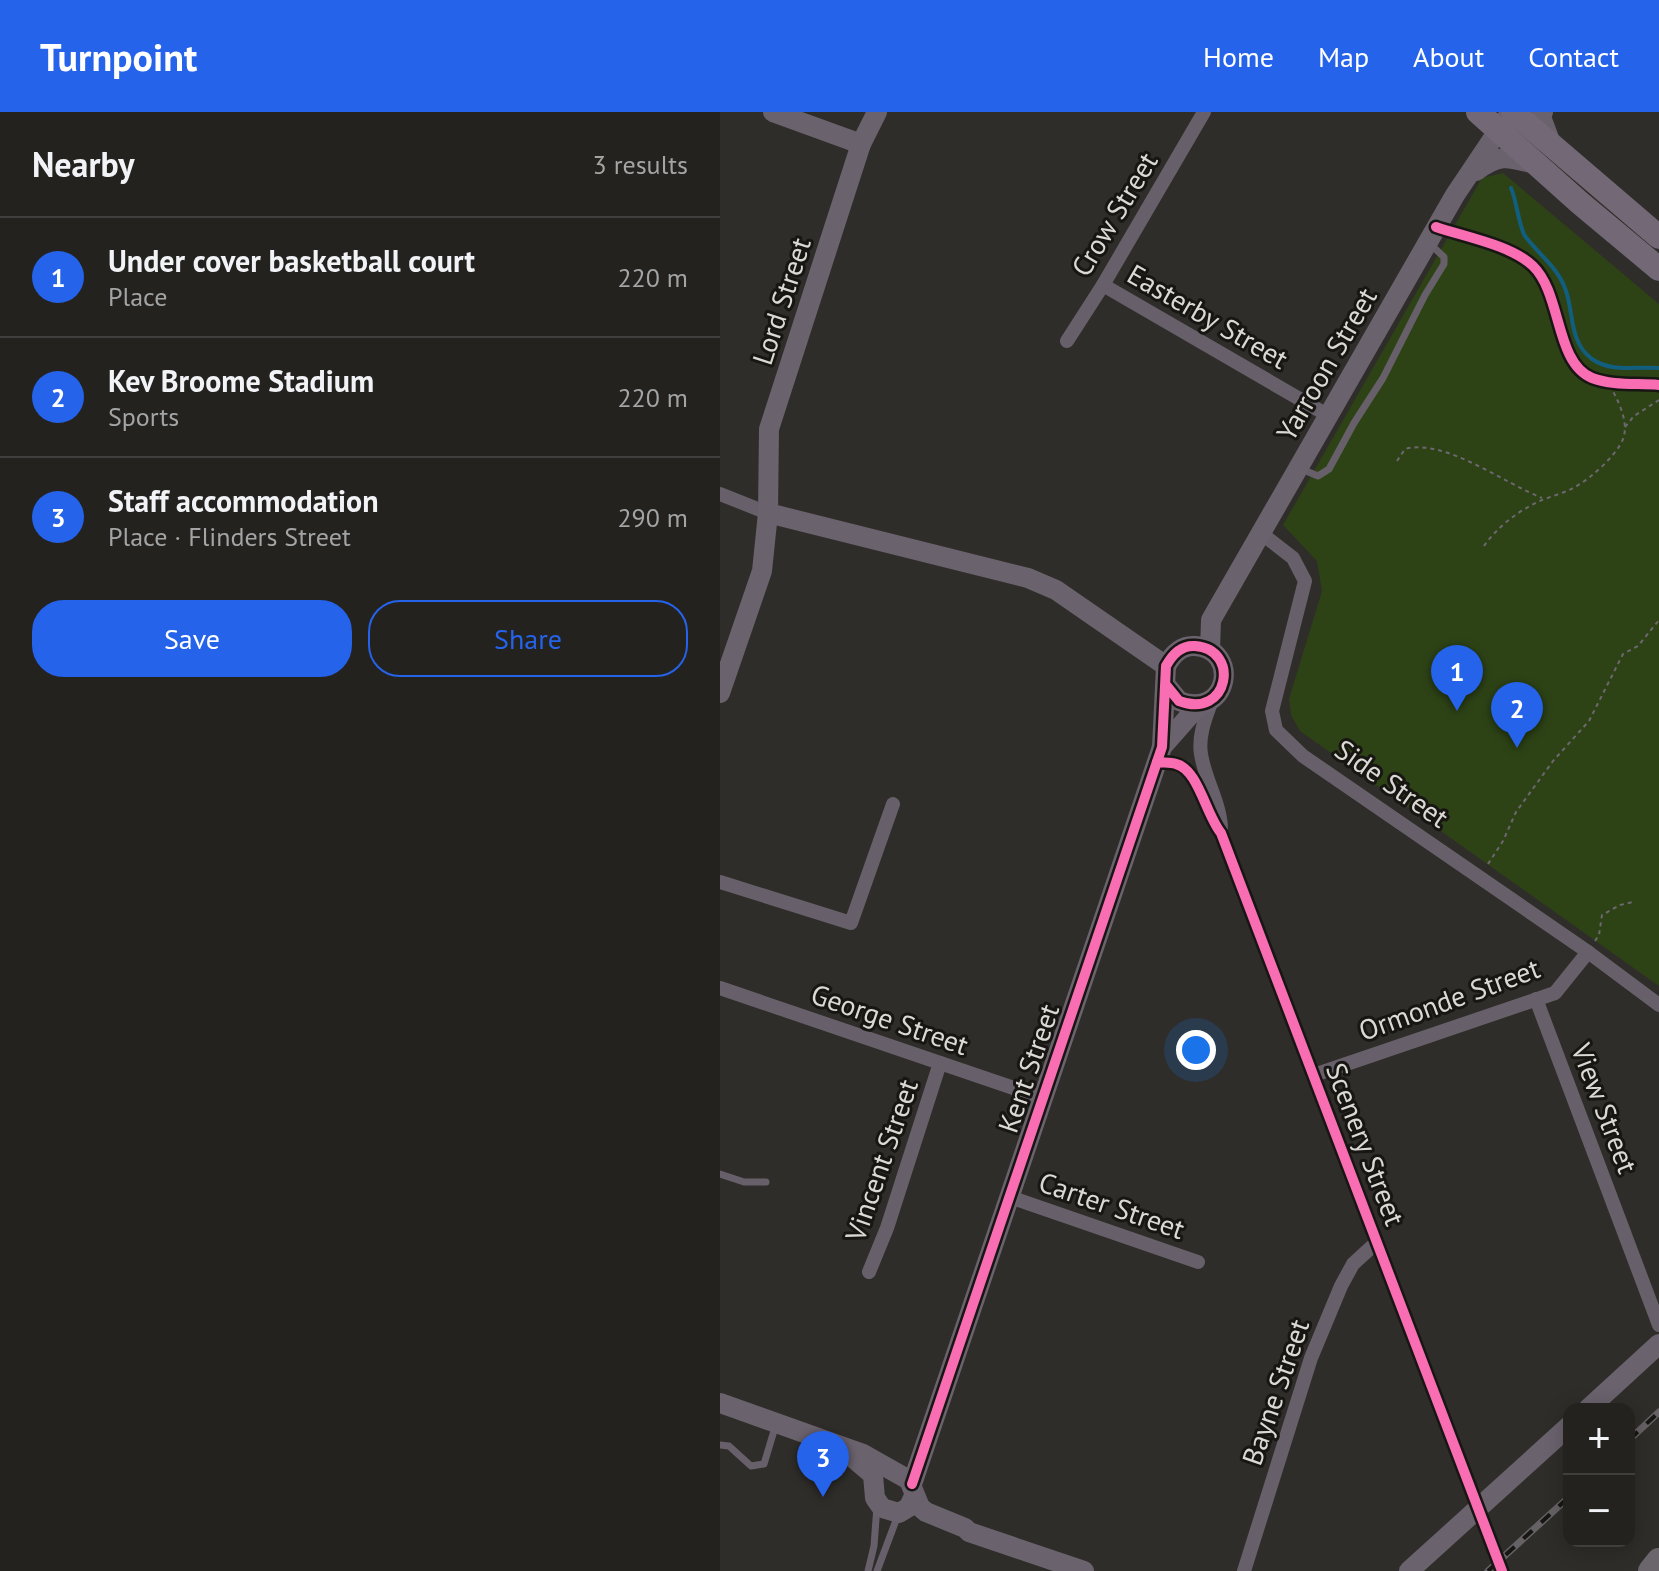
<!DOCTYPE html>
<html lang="en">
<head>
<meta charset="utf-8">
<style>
  body { margin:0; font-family:"PT Sans",sans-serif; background:#2f2f2c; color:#f1f3f6 }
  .controls { position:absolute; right:24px; bottom:24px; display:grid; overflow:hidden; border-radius:16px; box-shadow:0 4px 20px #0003 }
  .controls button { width:72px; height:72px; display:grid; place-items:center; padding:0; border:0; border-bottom:2px solid #403f3d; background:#23221f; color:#f1f3f6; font:40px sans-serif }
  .you { position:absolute; left:476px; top:938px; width:28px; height:28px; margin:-20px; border:6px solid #fff; border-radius:50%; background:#1a73e8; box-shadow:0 0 0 12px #1a73e833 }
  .badge { display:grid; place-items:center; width:52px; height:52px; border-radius:50%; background:#2563eb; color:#fff; font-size:26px; font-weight:700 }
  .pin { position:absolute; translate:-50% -66px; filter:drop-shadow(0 2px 4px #0008) }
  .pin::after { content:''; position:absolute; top:42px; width:28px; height:24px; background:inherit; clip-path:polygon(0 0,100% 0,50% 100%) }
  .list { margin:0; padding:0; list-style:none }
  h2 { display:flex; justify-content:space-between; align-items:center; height:104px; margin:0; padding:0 32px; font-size:34px }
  h2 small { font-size:26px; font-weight:400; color:#a3a4a4 }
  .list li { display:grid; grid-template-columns:52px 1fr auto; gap:24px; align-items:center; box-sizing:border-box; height:120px; padding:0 32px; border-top:2px solid #403f3d }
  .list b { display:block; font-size:30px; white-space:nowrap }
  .list p { margin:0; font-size:26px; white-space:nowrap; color:#a3a4a4 }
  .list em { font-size:26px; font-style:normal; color:#a3a4a4 }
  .actions { display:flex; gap:16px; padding:24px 32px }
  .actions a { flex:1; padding:18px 0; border:2px solid #2563eb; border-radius:32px; text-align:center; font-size:28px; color:#2563eb }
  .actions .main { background:#2563eb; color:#fff }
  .map { position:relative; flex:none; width:939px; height:1459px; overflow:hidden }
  header { display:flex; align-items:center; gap:48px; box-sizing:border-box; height:112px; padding:0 40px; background:#2563eb; color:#fff }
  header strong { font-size:38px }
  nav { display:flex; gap:44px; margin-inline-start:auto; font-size:28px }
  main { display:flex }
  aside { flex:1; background:#23221f }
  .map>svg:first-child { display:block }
  .green { fill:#2d4316 }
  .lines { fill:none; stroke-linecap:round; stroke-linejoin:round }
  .stream { stroke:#115e7f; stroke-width:4 }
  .path { stroke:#6d6870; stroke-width:2; stroke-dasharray:4 4; stroke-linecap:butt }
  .lane { stroke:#67606a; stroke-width:7 }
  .street { stroke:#67606a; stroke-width:14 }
  .secondary { stroke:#6a626d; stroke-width:20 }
  .primary { stroke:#726876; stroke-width:24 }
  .highway { stroke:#6b656c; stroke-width:26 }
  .rail-casing { stroke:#666165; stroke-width:7 }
  .rail { stroke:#181613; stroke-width:4; stroke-dasharray:12; stroke-linecap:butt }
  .cycleway-casing { stroke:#181613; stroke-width:15 }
  .cycleway { stroke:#f96db3; stroke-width:10 }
  .labels { text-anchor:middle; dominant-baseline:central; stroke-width:6; stroke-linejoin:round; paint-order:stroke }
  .street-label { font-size:28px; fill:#dbd9d4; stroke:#181613 }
</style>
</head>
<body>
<header>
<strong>Turnpoint</strong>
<nav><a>Home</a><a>Map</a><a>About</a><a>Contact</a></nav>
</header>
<main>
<aside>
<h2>Nearby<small>3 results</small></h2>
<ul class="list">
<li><span class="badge">1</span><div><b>Under cover basketball court</b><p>Place</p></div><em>220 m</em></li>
<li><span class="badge">2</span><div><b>Kev Broome Stadium</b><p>Sports</p></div><em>220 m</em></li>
<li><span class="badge">3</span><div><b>Staff accommodation</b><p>Place · Flinders Street</p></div><em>290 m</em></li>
</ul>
<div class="actions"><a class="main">Save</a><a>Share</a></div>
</aside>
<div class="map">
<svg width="939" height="1459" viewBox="0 0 939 1459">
  <rect width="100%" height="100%" fill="#2f2d29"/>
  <polygon class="green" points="783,61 939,192 939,874 580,619 571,603 569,587 602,479 597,449 563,413 762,66"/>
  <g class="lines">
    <path class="stream" d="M791 76C797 90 799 115 805 124 819 143 838 155 846 179 854 202 849 230 872 247 892 261 916 254 939 256"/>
    <g class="path">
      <polyline points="905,315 914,304 939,288"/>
      <path d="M677 349 685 337C724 326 784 371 822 386"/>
      <path d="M764 434C775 418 793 403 810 394 825 385 841 383 855 375 870 367 897 343 903 327 910 309 896 284 887 269"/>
      <polyline points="768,752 783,729 796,700 833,649 869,609 903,542 918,534 939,508"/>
      <polyline points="875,829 879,823 882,803 900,793 913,790"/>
    </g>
    <g class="lane">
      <polyline points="579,356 598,364 609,357 634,311 663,266 705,183 724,152 724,145 710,132"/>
      <polyline points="0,1062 24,1070 46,1070"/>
      <polyline points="0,1333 9,1334 31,1354 44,1352 56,1312"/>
      <polyline points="148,1459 154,1434 157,1394"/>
      <polyline points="157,1459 178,1403"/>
    </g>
    <g class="street">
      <polyline points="383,173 609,304"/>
      <polyline points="347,229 383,173 484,0"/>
      <polyline points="0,382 48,401"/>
      <polyline points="542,422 573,446 585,469 552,599 556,618 583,644 868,840 939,893"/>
      <path d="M492 588C486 605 478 623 481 642 485 669 502 693 501 721"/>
      <path d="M437 650C443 651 450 650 456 652 478 657 486 703 501 721L782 1459"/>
      <polyline points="0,770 131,811 173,692"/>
      <polyline points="0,876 323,986"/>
      <polyline points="816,887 939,1213"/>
      <polyline points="594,963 835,881 868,840"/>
      <polyline points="290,1085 478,1150"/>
      <polyline points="149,1160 167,1116 220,951"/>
      <polyline points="524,1459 591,1246 621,1174 633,1152 657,1130"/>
    </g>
    <g class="secondary">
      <polyline points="53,0 141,32"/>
      <polyline points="823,0 821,5 832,34"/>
      <path d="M756 59C780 41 788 45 815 52"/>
      <polyline points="48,401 308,466 336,478 446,554"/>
      <polyline points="490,538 491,508 735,83 786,7"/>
      <polyline points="0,581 42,459 48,401 49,317 141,32 157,0"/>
      <polyline points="442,635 479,593"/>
      <polyline points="0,1291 143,1342 189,1368 200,1395 206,1400 245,1416 249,1420 364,1459"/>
      <polyline points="868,1297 939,1232"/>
      <polyline points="133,1346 153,1363 155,1386 162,1396 179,1401 189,1395 194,1384"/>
      <path d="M192 1372 442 635 446 554C452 543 461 533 475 534 521 537 509 608 459 589L446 573"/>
      <polyline points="689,1459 849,1314"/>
    </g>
    <g class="primary">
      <polyline points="758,0 860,91 939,157"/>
      <polyline points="793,0 939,125"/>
    </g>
    <polyline class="highway" points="931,1459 939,1449"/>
    <defs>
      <g id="rail">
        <polyline points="909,1328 939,1300"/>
        <polyline points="768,1459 849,1385"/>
      </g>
    </defs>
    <use href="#rail" class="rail-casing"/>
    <use href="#rail" class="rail"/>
    <defs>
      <g id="cycleway">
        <path d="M716 115C745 125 791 133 813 154 842 182 835 251 872 266 893 274 917 271 939 273"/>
        <path d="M437 650C443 651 450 650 456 652 478 657 486 703 501 721L782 1459"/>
        <path d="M192 1372 442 635 446 554C452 543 461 533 475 534 521 537 509 608 459 589L446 573"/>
      </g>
    </defs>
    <use href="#cycleway" class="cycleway-casing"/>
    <use href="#cycleway" class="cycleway"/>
  </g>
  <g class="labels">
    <g class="street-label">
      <text transform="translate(394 102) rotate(-59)">Crow Street</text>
      <text transform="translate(61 189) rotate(-72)">Lord Street</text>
      <text transform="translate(488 204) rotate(30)">Easterby Street</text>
      <text transform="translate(606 252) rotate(-60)">Yarroon Street</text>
      <text transform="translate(672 671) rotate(35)">Side Street</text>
      <text transform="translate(729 887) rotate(-20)">Ormonde Street</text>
      <text transform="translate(170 907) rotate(19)">George Street</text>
      <text transform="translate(308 956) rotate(-71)">Kent Street</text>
      <text transform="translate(885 996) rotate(69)">View Street</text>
      <text transform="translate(646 1032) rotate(69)">Scenery Street</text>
      <text transform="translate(161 1048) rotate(-71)">Vincent Street</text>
      <text transform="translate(392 1093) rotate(19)">Carter Street</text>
      <text transform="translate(555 1280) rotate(-71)">Bayne Street</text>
    </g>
  </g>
</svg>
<div class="controls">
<button>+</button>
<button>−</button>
</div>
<div class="you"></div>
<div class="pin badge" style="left:737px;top:599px">1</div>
<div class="pin badge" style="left:797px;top:636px">2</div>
<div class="pin badge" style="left:103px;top:1385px">3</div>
</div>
</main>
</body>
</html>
